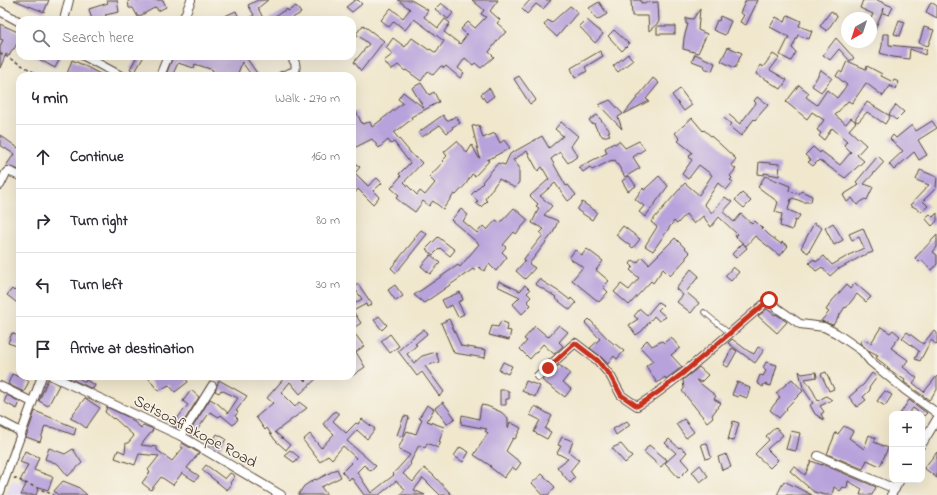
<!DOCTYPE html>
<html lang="en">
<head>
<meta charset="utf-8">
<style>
  body { margin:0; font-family:"Indie Flower",sans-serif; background:#f7f7f7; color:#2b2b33 }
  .controls { position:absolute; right:12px; bottom:12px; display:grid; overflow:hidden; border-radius:8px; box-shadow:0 4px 16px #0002 }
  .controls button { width:36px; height:36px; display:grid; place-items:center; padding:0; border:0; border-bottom:1px solid #e1e1e2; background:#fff; color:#2b2b33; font:20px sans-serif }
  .compass { position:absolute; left:841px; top:12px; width:36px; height:36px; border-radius:50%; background:#fff; box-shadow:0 4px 16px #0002; rotate:219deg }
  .stop { position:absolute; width:12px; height:12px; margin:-9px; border:3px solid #c8321e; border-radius:50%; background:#fff }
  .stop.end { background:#c8321e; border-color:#fff; box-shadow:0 1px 4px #0008 }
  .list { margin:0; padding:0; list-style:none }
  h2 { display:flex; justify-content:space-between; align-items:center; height:52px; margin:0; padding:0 16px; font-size:17px }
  h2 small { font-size:13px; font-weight:400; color:#7c7c81 }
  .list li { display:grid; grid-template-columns:26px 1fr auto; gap:12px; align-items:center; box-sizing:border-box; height:64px; padding:0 16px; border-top:1px solid #e1e1e2 }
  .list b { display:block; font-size:15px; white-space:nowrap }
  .list em { font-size:13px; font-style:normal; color:#7c7c81 }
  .icon { flex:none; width:22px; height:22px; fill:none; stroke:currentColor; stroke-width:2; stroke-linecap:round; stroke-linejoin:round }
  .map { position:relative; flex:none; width:937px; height:495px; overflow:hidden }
  .search { position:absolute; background:#fff; box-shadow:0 4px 16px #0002; left:16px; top:16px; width:340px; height:44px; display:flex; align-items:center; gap:10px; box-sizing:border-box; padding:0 14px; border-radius:12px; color:#7c7c81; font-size:15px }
  .panel { position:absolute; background:#fff; box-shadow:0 4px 16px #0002; left:16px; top:72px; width:340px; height:308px; border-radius:12px }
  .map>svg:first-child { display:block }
  .built { fill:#e0d4f4 }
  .building { fill:#b7a2db }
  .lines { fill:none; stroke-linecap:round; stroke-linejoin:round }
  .lane-casing { stroke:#564638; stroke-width:5.5 }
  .street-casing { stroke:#564638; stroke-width:10 }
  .path { stroke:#564638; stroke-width:1.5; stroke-dasharray:3 3; stroke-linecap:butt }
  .lane { stroke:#fff; stroke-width:4 }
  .street { stroke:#fff; stroke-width:8 }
  .route { stroke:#c8321e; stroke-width:5 }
  .labels { text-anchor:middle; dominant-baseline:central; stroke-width:3; stroke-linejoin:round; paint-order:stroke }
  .street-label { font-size:16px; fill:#3b2a1e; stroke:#f7f3e8 }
</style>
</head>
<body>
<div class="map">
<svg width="937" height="495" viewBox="0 0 937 495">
  <rect width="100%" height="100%" fill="#f7f3e8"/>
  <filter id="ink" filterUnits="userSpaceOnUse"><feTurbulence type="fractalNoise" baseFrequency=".025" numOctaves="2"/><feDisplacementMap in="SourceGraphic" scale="8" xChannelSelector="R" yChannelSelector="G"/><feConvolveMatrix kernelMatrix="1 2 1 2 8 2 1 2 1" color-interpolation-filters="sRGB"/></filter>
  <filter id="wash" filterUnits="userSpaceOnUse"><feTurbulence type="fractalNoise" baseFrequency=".012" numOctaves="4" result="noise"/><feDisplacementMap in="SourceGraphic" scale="16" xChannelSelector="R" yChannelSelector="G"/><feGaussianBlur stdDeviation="0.9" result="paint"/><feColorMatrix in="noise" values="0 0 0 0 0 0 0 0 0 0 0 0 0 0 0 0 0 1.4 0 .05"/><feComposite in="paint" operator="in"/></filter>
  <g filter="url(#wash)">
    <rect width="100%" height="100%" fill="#f0e7cd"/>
    <polygon class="built" points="12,480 49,495 6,495"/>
    <g id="blocks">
      <g class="building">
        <polygon points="14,0 49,0 44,12"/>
        <polygon points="107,0 117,0 119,12 105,15 110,20 92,20 89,9 108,3"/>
        <polygon points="128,0 163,0 166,7 158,11 156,7 138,17 133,8 129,8"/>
        <polygon points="258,0 268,0 258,8 264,20 247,20 254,15 248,5"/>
        <polygon points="355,0 358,0 362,4 352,12 346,7"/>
        <polygon points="398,0 411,0 428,10 424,17 438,28 445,19 450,23 444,32 460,44 467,35 461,29 468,22 475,28 486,17 481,14 484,10 472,0 498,0 490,11 500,20 497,23 507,32 500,37 489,52 494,57 481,68 475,63 473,65 465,58 458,68 464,73 460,78 446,66 444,68 441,66 433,75 428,71 421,81 406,70 405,71 398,65 391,70 384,61 393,54 386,48 393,38 405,47 412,38 429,50 430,49 436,53 444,41 414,19 405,30 394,21 389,27 381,20 391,8 403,18 410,9"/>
        <polygon points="530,0 551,0 543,9 536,4 527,14 522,9"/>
        <polygon points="631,0 641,0 641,3 658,2 659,22 649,31 648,16 632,16"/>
        <polygon points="746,0 758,0 746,25 740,22 744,15 740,13"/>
        <polygon points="863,0 877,0 893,7 889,15 883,13 884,8 871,39 871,18 873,14 860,8"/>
        <polygon points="599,2 607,14 597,20 589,8"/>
        <polygon points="931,2 937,6 937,18 926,12"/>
        <polygon points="441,3 453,13 448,19 435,9"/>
        <polygon points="296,6 301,13 289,20 268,20 287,9 288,11"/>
        <polygon points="570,6 578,12 557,37 544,25 548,20 551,23"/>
        <polygon points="700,9 698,30 707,34 698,53 683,49 684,38 688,24 686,24 686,18 693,19"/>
        <polygon points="236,11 240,20 216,20"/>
        <polygon points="831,11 837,16 827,31 820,26"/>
        <polygon points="788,15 801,21 799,26 812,31 809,39 798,35 792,48 796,52 791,61 780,55 789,37 770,27 776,17 785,22"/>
        <polygon points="720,16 731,21 725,35 713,30 717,20 719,21"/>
        <polygon points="586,19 603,34 595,43 579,26"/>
        <polygon points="899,20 905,22 900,36 894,34"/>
        <polygon points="0,24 20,33 20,38 14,49 13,49 9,56 6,54 0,68 0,46 3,40 0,39"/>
        <polygon points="363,25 384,41 361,71 354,62 369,44 356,34"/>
        <rect x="657" y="26" width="18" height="8"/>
        <polygon points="924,27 934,30 928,46 919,43"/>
        <polygon points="614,30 629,44 622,51 608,36"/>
        <polygon points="883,34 889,34 889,45 927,49 925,55 910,49 909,59 893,57 880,53 882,46"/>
        <polygon points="836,38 854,58 850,61 839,49 830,60 823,55"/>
        <polygon points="728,47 742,53 735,68 721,61"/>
        <polygon points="600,51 603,56 585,67 587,71 575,78 571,68"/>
        <polygon points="628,54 633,60 618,72 613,66"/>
        <polygon points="695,54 715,63 712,71 704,68 705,66 692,61"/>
        <polygon points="773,54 779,58 770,70 787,80 781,89 768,81 769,81 756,74 760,65 763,67"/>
        <polygon points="33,56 61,56 55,68"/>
        <polygon points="137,56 144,56 135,72 130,69"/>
        <polygon points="173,56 245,56 259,76 252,76 242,62 237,76 212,76 213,70 195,64 194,68 178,63 172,76 170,76 166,75"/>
        <polygon points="72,60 81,64 104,76 71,76 67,74"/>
        <polygon points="847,61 866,69 867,66 882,74 881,76 893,82 894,80 899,82 896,89 890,86 891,85 883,96 866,83 852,103 848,101 835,115 846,124 851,118 856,122 849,130 866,145 857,155 864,161 845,178 819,160 813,166 808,162 811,160 805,155 813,147 820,153 821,151 840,165 851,152 844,145 847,141 832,128 824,140 819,136 821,133 817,130 824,120 812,112 807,119 786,102 799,85 809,93 806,97 817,105 827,90 837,98 847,85 836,76 839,71 842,73"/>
        <polygon points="821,70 832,78 821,92 812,86"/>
        <polygon points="519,76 536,100 530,104 514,79"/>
        <polygon points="653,78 659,83 646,99 649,101 624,114"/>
        <polygon points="421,83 429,95 434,92 439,102 411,117 412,119 394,133 415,158 416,157 422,163 404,182 417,195 420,191 425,195 435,183 429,177 443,162 442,161 447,156 444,152 457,141 467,153 472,145 479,158 480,158 472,126 479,125 483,138 495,133 500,143 504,140 510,148 487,160 489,161 475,176 472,174 466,184 456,195 454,194 443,209 433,201 429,206 423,201 415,212 404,204 403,204 396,198 399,195 391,188 401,176 399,174 410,163 394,142 391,144 388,140 379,148 372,139 352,149 352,113 356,111 362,124 370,122 372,127 403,103 398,99 403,92 424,108 412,88"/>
        <polygon points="489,88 494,96 486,102 481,94"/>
        <polygon points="680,89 692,105 684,111 672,95"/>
        <polygon points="757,97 768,105 755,120 754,119 741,136 729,126 731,124 724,118 728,114 740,124 756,103 754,101"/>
        <polygon points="610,100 623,114 618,117 622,129 599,105"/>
        <polygon points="867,102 890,116 885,124 867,112 858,122 855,120"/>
        <polygon points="896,105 904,112 896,120 889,114"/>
        <polygon points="443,115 447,121 456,116 460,123 452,127 453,128 447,133 440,125 422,137 419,132"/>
        <polygon points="597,115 610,131 608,132 610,135 603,137 596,128 594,123 592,124 589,120"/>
        <polygon points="692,118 703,131 704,130 720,144 736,159 731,165 736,169 730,176 732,178 730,180 733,182 726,190 718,183 704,204 712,213 725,197 732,202 723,212 734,222 741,214 752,224 755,221 769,235 781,244 782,242 788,246 780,256 755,236 746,246 735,236 737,234 719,217 711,227 703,216 694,224 686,214 677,224 674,221 653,251 645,246 657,227 651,222 685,183 699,195 712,175 699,165 688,179 682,174 692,160 689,157 692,152 678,141 680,139 675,133"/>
        <polygon points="932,121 937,128 918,140 927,155 919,160 914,152 894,170 889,164 903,151 890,139 893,135 896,138 912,125 916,131"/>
        <polygon points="561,122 578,136 571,146 578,156 568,163 560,152 551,159 566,186 568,185 576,195 568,201 555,183 540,196 552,206 544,215 558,221 553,233 529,264 535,268 525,279 516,271 525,261 523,260 543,235 540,233 544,229 532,223 539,208 536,206 538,204 530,196 549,179 542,167 538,171 527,151 513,160 519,167 519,182 515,188 499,179 485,199 487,201 481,207 476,203 478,201 471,195 483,183 482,182 498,163 505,165 510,154 542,136 549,148 563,136 555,129"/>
        <polygon points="0,135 18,148 20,145 20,170 6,166 14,154 0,145"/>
        <polygon points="619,141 625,148 639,141 645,149 633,157 640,168 625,177 615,160 612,161 612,160 592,170 590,167 583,172 579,167 607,153 605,148 614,143 615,144"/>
        <polygon points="878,156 884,162 864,184 873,187 867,200 865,199 857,205 852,198 847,202 843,195 859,185 856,182"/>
        <polygon points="352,161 360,167 355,173 368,186 377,178 382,183 373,191 379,197 373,204 358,189 352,197 352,183 354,181 352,179"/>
        <polygon points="759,162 780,164 779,176 764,173 764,175 758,174"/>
        <polygon points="920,170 937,177 936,188 923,201 928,206 921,212 916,208 910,205 929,185 916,180"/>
        <polygon points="629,176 636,186 628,191 622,181"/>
        <polygon points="659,176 668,186 645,217 639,212 644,206 635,199 643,188 644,190"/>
        <polygon points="765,176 790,186 789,191 799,194 801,191 812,196 811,202 803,202 793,198 792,199 791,199 788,210 800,215 797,221 795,220 792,230 780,226 782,214 775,212 778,202 758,187"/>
        <polygon points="742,193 751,201 744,208 735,200"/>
        <polygon points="582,202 597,212 592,220 577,210"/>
        <polygon points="514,208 528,220 516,234 514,232 503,245 506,247 502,252 507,257 496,271 489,264 484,271 479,267 475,271 473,269 424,303 414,295 458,265 460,267 479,244 451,220 461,209 468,215 463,221 477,233 483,226 487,230 496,220 500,223"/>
        <polygon points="937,213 937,221 932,226 925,218 930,214 933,217"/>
        <polygon points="814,223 822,228 808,253 801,248"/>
        <polygon points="833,223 843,240 834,245 825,228"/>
        <polygon points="623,226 640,239 633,248 616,235"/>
        <polygon points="863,228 873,252 862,256 839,269 839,268 830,276 822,267 816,271 809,263 814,259 816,262 824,256 832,265 851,254 864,248 859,237 852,240 849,234"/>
        <polygon points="421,230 427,234 396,273 391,268 415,239 414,238"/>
        <polygon points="937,235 937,247 933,252 937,255 937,264 932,270 921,260 919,262 915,258"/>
        <polygon points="438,237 455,250 450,256 440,248 433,255 426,249"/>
        <polygon points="675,238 690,253 686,257 686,259 670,276 663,269 653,283 651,281 629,305 614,292 621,284 629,290 639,278 630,270 633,267 630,264 633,260 637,263 642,257 649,264"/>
        <polygon points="743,243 747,248 736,258 732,254"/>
        <polygon points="587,249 603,261 596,270 609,281 603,287 608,292 599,302 572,280 583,267 569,258 575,250 582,255"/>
        <polygon points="431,255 440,263 430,274 421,266"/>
        <polygon points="733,267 739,272 731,281 725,276"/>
        <polygon points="691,269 699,276 686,292 699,303 691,313 677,302 683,295 676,289"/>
        <polygon points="539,279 561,293 570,300 571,298 576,303 570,310 555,298 556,297 535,284"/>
        <polygon points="499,281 520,291 525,285 530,290 527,293 531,297 527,301 531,305 522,314 513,304 520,297 497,286"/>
        <polygon points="855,283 871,297 866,302 857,294 846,308 845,307 833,325 821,321 829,312 826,310 832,301 846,285 850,289"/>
        <polygon points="358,284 372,304 367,307 366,304 353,311 361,323 352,329 352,305 362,299 354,287"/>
        <polygon points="395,285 403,296 396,301 388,290"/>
        <polygon points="17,288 20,290 20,305 7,295 12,289 14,291"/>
        <polygon points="460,292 463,300 458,302 464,314 458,317 452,305 446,308 442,300"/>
        <polygon points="658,302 663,305 658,310 666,317 659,321 654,316 642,331 636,335 629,325 638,319 634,316 640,309 647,315"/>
        <polygon points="767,309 775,315 776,314 787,322 777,333 758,316"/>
        <polygon points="379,316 387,325 382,330 374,320"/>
        <polygon points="449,319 461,346 486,350 485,358 454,353 441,323"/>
        <polygon points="589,319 608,339 614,344 614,343 624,351 617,359 614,356 608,364 600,356 590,348 600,339 585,323"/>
        <polygon points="501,321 508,324 506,330 511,331 509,340 489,335 492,326 498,327"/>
        <polygon points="559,325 568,332 559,342 563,346 554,354 543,344 530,359 520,349 527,341 524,339 535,326 548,337"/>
        <polygon points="881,327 890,333 893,330 900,336 891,348 908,360 903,367 917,378 913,383 924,392 937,376 937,390 929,400 904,382 905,380 887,368 888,367 876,358 878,355 868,350 860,343 862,339 871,343"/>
        <polygon points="424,329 427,334 415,344 417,345 407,354 414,363 422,356 436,352 439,362 425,366 444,392 439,396 422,372 417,376 398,351 411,339"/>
        <polygon points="352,330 364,346 356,352 365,367 352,376"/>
        <polygon points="934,330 937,333 937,345 931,340 920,361 915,359 919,351 902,338 907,332 923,344"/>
        <polygon points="12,333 20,337 20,347 8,343"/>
        <polygon points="390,334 399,346 390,353 381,341"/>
        <polygon points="671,337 680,348 671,355 682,367 666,379 665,377 657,383 646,366 653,361 640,347 647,340 652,346 662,341 664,343"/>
        <polygon points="732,339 748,351 754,354 758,347 764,350 755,363 728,343"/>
        <polygon points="732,348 737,351 728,367 723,365"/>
        <polygon points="503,362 512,366 508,374 499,370"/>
        <polygon points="766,362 777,365 771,386 764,384 763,387 757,383 760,375 763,376 766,371 763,368"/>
        <polygon points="559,365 570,373 563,382 571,389 565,397 542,380"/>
        <polygon points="699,367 708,375 701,382 696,380 716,396 714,399 721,403 712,415 713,417 707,422 682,391 684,389 683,380"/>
        <polygon points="799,371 802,374 816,372 817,377 805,379 813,391 818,401 826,396 832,400 820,406 824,412 821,414 824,420 815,414 810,405 813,403 803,388"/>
        <polygon points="826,372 834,389 829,391 821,374"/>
        <polygon points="872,373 877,377 869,388 870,390 863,397 866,400 857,407 849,397 864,384"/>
        <polygon points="12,374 29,381 24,392 8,384"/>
        <polygon points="65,376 75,376 85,382 86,380 95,385 93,389"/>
        <polygon points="147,376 184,376 188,382 175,392 169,385 158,391"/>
        <polygon points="284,376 300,376 305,381 310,376 319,376 300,394 290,382 281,393 295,407 299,402 307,408 275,432 290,445 286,450 275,440 267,428 265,430 256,417 273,403 267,398 285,377"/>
        <polygon points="48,379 59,385 48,406 39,401"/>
        <polygon points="792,379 803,391 786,408 787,409 779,418 770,410 780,397 776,393"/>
        <polygon points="219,380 247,396 236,411 238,412 235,416 238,419 233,425 221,415 219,417 210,412 193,436 189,433 210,399 217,403 228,413 238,398 221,390 219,393 215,391"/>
        <polygon points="526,381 540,386 535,397 522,391"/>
        <polygon points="737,382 750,388 747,398 739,395 738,397 732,395"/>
        <polygon points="191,390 199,397 179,429 172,425 188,405 183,401"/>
        <polygon points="500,390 507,390 507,392 509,392 509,399 506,399 506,405 500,405"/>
        <polygon points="885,391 892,395 885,406 877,401"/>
        <polygon points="7,395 20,402 17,409 4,402"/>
        <polygon points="85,398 100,408 86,428 78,422 70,418"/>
        <polygon points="909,400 927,413 924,416 913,408 908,414 900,414"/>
        <polygon points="443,402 455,418 447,424 435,408"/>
        <polygon points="427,405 434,409 427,421 444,427 439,442 441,442 438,448 427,443 425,448 419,445 410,463 411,464 403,474 413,482 424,468 432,474 452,495 440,495 423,478 414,490 425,495 400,495 405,489 396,481 379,495 364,495 351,477 349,480 342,472 356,458 343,446 332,459 328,455 320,462 303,440 310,434 321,448 334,434 323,424 335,411 339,414 333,421 346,433 356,423 358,424 362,419 375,429 367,439 357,430 347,441 376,466 371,471 364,465 357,472 371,493 394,475 393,474 410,455 398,449 407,431 416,434 422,419 419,418"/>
        <polygon points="481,405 487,406 501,412 508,418 508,428 510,422 521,428 515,439 513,438 506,451 521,463 516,470 512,467 504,478 490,467 491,466 474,455 488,433 485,431 487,429 461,424 462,415 479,419"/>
        <polygon points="535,406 552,416 545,429 551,432 547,439 534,432 540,420 530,415"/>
        <polygon points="107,407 130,418 141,428 143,425 151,428 153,430 141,445 157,447 157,450 172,461 183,448 180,446 182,443 199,453 187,468 199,476 195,481 182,473 173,485 161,477 151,490 142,483 150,472 148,470 159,456 139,454 135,465 115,458 118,450 125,453 126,443 128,443 134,436 114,418 113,419 105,412"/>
        <polygon points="35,411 76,428 74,435 52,427 52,428 45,426 40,442 26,437"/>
        <polygon points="404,416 409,417 403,437 397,435"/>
        <polygon points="684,419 694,432 686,438 676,424"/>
        <polygon points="627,421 630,425 616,435 613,429"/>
        <polygon points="733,421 739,423 734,441 728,440"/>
        <polygon points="844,426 853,431 849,438 864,449 869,435 876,438 874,442 888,448 880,466 867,460 863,469 827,454 836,432 838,434"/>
        <polygon points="776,427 783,435 767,449 778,460 770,468 755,454 769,440 766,436"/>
        <polygon points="791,431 800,433 796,451 786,449"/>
        <polygon points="217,434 226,439 220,449 210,445"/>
        <polygon points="562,437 573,441 569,452 579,460 570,471 575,478 570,483 557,467 568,459 557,453 561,446 558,445"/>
        <polygon points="669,439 679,448 680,447 687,452 681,459 689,468 679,478 665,463 676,453 665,443"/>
        <polygon points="707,443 711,457 706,459 701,444"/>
        <polygon points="621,444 632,457 625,463 612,448"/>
        <polygon points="649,445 667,460 661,467 644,452"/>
        <polygon points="460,447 469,452 463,462 454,456"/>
        <polygon points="49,448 65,454 73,449 82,463 68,476 58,464 45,459"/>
        <polygon points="290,450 299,457 295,463 284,455"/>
        <polygon points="25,451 39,457 34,470 53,477 48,490 39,487 36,495 21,495 26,484 20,481 28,465 20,462"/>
        <polygon points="937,452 937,478 924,468"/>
        <polygon points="726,454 731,467 722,470 718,457"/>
        <polygon points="811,461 822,465 822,464 876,487 872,495 860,495 862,489 848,481 847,488 843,487 840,491 834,487 832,495 825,495 814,492 790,471 794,466 805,475"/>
        <polygon points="206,465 225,479 230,473 235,476 230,483 232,484 227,490 202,470"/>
        <polygon points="700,465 708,476 700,482 692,472"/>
        <polygon points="337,469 341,477 321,487 327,495 298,495 304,486 315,479 316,480"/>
        <polygon points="542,474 555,487 548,495 543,495 532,483"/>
        <polygon points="63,481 78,487 87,495 58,495 54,491"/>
        <polygon points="784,481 812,495 777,495"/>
      </g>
    </g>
  </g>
  <g filter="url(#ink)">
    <use href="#blocks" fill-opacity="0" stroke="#564638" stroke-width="1"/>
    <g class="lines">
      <defs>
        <polyline id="lane" points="704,312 729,333"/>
        <g id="street">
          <polyline points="0,11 20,22"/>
          <polyline points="64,20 69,0"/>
          <polyline points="183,20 191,0"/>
          <polyline points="84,56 121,76"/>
          <polyline points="160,76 168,56"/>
          <path d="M282 76 295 71C297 64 294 61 291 56"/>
          <polyline points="0,185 6,173 8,171 20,176"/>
          <polyline points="52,376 181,436 281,495"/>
          <path d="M538 376 575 343 597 360 610 375 621 395 637 406C654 397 667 385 682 374 711 350 739 325 769 300L777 308 800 324 824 327 836 333 862 351 871 362 905 390 937 413"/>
          <polyline points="0,386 32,402"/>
          <polyline points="0,421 21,432"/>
          <polyline points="181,436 212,386"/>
          <polyline points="922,444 937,419"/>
          <polyline points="818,456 895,489"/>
          <polyline points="0,492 42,376"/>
          <polyline points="891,495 900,480"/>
        </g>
      </defs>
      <use href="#lane" class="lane-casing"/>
      <use href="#street" class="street-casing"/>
      <g class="path">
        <polyline points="0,53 41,76"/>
        <polyline points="14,478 54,495"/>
      </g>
      <use href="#lane" class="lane"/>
      <use href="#street" class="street"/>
    </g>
  </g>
  <g class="lines" filter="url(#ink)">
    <path class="route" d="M548 368 575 343 597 360 610 375 621 395 637 406C654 397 667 385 682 374 711 350 739 325 769 300"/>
  </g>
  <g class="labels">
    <g class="street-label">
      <text transform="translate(195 432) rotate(28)">Setsoafiakope Road</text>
    </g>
  </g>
</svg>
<div class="controls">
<button>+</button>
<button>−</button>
</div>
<svg class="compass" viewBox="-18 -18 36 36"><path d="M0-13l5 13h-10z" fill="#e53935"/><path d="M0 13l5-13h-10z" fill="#7c7c81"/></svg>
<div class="stop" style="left:769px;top:300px"></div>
<div class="stop end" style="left:548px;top:368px"></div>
<div class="search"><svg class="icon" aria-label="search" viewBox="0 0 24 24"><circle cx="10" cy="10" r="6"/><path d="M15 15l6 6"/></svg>Search here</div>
<section class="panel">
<h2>4 min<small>Walk · 270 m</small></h2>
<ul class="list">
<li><svg class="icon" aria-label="ahead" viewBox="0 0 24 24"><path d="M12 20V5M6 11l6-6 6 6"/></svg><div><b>Continue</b></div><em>160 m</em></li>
<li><svg class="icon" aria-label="right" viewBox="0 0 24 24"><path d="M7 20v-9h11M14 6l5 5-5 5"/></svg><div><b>Turn right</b></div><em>80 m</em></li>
<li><svg class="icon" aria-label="left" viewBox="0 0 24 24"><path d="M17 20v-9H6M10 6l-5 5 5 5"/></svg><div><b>Turn left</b></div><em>30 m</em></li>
<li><svg class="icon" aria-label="arrive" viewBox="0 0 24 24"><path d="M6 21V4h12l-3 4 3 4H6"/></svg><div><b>Arrive at destination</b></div></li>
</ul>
</section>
</div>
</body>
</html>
